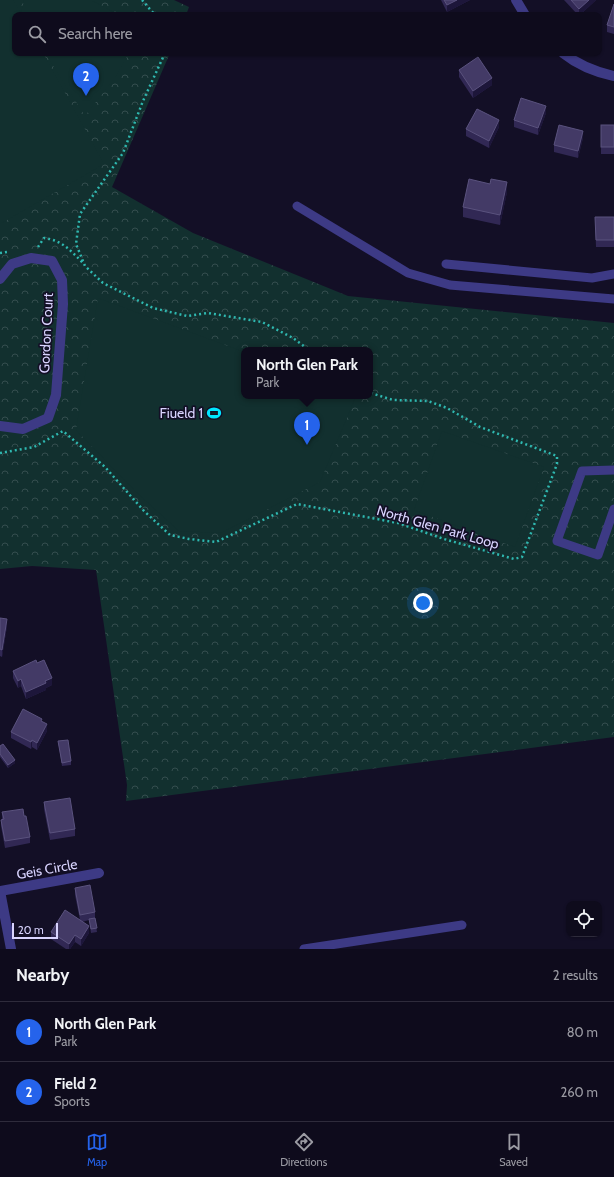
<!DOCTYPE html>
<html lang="en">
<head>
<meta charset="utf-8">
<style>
  body { margin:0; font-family:Cabin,sans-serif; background:#1c1929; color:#f1f3f6 }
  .controls { position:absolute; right:12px; bottom:12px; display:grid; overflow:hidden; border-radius:8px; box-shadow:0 1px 3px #0004 }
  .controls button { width:36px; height:36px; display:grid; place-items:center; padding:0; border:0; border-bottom:1px solid #2e2b3b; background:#0e0b1c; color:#f1f3f6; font:20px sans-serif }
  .scale { position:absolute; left:12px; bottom:10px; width:46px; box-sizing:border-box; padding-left:4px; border:2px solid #d9d4ff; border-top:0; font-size:11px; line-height:14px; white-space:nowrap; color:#d9d4ff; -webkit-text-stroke:3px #130f26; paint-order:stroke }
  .you { position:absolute; left:423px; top:603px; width:14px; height:14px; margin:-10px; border:3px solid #fff; border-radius:50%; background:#1a73e8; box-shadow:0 0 0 6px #1a73e833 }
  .badge { display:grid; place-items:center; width:26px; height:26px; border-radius:50%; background:#2563eb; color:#fff; font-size:13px; font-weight:700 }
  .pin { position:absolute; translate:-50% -33px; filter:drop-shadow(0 1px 2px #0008) }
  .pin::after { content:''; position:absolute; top:21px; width:14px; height:12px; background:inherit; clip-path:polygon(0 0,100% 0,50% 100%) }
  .popup { position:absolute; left:241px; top:347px; width:132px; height:52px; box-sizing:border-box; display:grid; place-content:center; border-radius:8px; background:#0e0b1c; filter:drop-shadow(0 1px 3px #0005); font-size:13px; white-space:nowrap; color:#9b9ba3 }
  .popup b { font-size:15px; color:#f1f3f6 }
  .popup::after { content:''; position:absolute; left:50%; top:100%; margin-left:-8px; border:8px solid transparent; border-top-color:#0e0b1c }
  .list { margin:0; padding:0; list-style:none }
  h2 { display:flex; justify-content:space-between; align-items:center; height:52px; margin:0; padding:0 16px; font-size:17px }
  h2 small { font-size:13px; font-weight:400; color:#9b9ba3 }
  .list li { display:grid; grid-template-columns:26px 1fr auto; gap:12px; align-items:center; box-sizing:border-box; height:60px; padding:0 16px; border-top:1px solid #2e2b3b }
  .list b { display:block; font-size:15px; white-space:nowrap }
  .list p { margin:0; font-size:13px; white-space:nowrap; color:#9b9ba3 }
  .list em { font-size:13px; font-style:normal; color:#9b9ba3 }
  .icon { flex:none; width:22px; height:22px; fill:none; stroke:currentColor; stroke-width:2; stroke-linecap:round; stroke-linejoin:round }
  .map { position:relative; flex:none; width:614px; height:949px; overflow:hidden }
  .search { position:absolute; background:#0e0b1c; box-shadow:0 1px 3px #0004; left:12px; right:12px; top:12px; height:44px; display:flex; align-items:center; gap:10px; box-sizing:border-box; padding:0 14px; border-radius:8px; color:#9b9ba3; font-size:15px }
  .sheet { height:172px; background:#0e0b1c }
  nav { display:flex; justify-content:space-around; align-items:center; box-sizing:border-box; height:56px; border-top:1px solid #2e2b3b; background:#0e0b1c; font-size:11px; color:#9b9ba3 }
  nav a { display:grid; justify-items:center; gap:2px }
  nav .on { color:#2563eb }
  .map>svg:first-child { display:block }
  .forest { fill:url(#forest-crowns); fill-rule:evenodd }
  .pitch { fill:#12302f }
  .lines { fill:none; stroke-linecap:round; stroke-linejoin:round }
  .path { stroke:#2fb8b0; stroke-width:2.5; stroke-dasharray:2 3; stroke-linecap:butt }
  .service { stroke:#3d3a85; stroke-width:9 }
  .minor { stroke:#3d3a85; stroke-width:10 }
  .wall { fill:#312854 }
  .shaded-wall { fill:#1d163a }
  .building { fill:#433a66; stroke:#5a527e }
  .labels { text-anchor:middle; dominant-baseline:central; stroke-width:3.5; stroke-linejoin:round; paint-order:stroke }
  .street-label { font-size:14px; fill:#d9d4ff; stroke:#130f26 }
  .poi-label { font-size:14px; fill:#d9d4ff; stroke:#130f26; text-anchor:end }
</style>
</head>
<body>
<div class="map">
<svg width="614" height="949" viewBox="0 0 614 949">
  <defs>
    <pattern id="forest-crowns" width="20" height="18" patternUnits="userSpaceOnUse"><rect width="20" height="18" fill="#12302f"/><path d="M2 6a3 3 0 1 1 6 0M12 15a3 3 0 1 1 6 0" fill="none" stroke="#344d4e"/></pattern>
  </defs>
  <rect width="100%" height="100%" fill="#130f26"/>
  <path class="forest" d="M0 0H174L189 7 186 15H15V53H170L112 187 193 233 348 296 614 323V737L126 801 127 785 96 570 32 566 0 569ZM244 350H370V396H244Z"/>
  <g class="pitch">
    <polygon points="0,0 13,0 21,13 24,0 91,0 119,15 15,15 15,53 43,53 104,164 0,224"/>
    <polygon points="45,53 129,53 116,76 85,116"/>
    <polygon points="98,298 244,352 244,396 356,396 320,482 221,533 179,531 136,492 76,430"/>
    <polygon points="442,431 544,467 515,547 414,510"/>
  </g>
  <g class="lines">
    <g class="path">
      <polyline points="142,0 155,15"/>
      <polyline points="165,53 143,101 123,153 80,214 76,244 85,266 103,283 153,308 187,316 208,313 262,322 293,338 309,350"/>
      <path d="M38 247 44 238C62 240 71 251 83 263"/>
      <polyline points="0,253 7,252"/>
      <polyline points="0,453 34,447 63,431 105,467 144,511 170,535 189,539 216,542 297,504 398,523 444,539 514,559 522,557 557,464 557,456 480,427 447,408 428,401 393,400 374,394 370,392"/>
    </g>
    <g class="service">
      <polyline points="297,206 408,273 450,285 614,299"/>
      <polyline points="446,264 592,278 614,274"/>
      <polyline points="614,470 582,471 557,541 598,555 614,509"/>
      <polyline points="304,949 462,925"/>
    </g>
    <g class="minor">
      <polyline points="516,0 525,15"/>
      <path d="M563 53C578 65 595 72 614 76"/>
      <polyline points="0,279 12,264 31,258 52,261 62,280 63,304 56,395 48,418 23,429 0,426"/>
      <polyline points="0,891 99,873"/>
      <polyline points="0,891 11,949"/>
    </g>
  </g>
  <g class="wall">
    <polygon points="441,0 470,0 447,12"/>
    <polygon points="564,0 596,0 580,15 578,15"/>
    <polygon points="614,4 614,34 607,32 607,25"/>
    <polygon points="459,70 492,85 473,98 459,77"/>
    <polygon points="546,113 538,135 514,127 514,120"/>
    <rect x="601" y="125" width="13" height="29"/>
    <polygon points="499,127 489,148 466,136 466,129"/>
    <polygon points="583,138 578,158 554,152 554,145"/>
    <polygon points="507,192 500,225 463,217 463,207"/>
    <polygon points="595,217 614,217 614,247 596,247"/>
    <polygon points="0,618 7,626 2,657 0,656"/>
    <polygon points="37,663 52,685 46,688 46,690 26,699 21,686 18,688 13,678 13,671"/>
    <polygon points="42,722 47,731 37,750 32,747 31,749 11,738 11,732"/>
    <polygon points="58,741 71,761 71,765 62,766"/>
    <polygon points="0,746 15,763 8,768 0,757"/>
    <polygon points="44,802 75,829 75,836 50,840 44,809"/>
    <polygon points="2,812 30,837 30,843 5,848 1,826 1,820 2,819"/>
    <polygon points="75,888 95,912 95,919 97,932 91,933 89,920 82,922 89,933 81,946 75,942 70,949 66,949 51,939 51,932 80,920 75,895"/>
  </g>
  <g class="shaded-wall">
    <polygon points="457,0 470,0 447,12 447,5"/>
    <polygon points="589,0 596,0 580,15 579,15 579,9"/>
    <polygon points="492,78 492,85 473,98 473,91"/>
    <polygon points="546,106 546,113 538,135 538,128"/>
    <polygon points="499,120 499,127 489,148 489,141"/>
    <polygon points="583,131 583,138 578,158 578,151"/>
    <polygon points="507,182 507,192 500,225 500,215"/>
    <polygon points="7,619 7,626 2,657 2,650"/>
    <polygon points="52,678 52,685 46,688 46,690 26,699 26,692 45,681"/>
    <polygon points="21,679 21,686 18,688 18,681"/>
    <polygon points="47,724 47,731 37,750 37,743"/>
    <polygon points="32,740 32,747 31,749 31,742"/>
    <polygon points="15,760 15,763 8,768 8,765"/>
    <polygon points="89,926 89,933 81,946 81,939"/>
    <polygon points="75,935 75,942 70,949 69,949 69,944"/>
  </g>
  <g class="building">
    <polygon points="444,0 457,0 447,5"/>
    <polygon points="571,0 589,0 579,9"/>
    <polygon points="614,4 614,27 607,25"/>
    <polygon points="462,13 464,15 459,15"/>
    <polygon points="478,57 492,78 473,91 459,70"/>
    <polygon points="521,98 546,106 538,128 514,120"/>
    <polygon points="477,109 499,120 489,141 466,129"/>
    <polygon points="559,125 583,131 578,151 554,145"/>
    <rect x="601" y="125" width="13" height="22"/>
    <polygon points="469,179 490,184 491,179 507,182 500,215 463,207"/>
    <polygon points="595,217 614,217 614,240 596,240"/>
    <polygon points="0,618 7,619 2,650 0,649"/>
    <polygon points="36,660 37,663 44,660 52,678 45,681 46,683 26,692 21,679 18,681 13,671"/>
    <polygon points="23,709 42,719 41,721 47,724 37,743 32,740 31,742 11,732"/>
    <polygon points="68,740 71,761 62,763 58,741"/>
    <polygon points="3,744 15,760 8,765 0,754 0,746"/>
    <polygon points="70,798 75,829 50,833 44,802"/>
    <polygon points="23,809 24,816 26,816 30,837 5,841 1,820 4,819 2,812"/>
    <polygon points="90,885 95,912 80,915 75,888"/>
    <polygon points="65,910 89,926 81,939 75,935 69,944 51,932"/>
    <polygon points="95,918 97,928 91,929 89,919"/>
  </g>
  <defs>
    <symbol id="stadium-bare" viewBox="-9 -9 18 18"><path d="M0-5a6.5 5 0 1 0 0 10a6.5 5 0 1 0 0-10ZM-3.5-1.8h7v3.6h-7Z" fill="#00e5ff" stroke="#130f26" stroke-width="2.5" paint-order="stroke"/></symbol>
  </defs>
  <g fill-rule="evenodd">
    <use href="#stadium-bare" x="204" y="403" width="20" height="20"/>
  </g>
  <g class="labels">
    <g class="street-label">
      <text transform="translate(46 333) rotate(-87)">Gordon Court</text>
      <text transform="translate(438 527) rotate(16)">North Glen Park Loop</text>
      <text transform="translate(47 869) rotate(-10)">Geis Circle</text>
    </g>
    <g class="poi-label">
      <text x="203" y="413">Fiueld 1</text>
    </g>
  </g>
</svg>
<div class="controls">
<button><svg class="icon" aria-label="locate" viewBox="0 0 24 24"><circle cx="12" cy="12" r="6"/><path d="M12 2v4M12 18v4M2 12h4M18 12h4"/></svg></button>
</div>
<div class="scale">20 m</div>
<div class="you"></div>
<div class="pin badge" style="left:307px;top:445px">1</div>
<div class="popup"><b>North Glen Park</b>Park</div>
<div class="pin badge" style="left:86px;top:96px">2</div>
<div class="search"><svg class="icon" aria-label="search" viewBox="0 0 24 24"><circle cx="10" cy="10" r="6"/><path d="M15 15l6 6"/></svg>Search here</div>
</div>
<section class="sheet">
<h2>Nearby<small>2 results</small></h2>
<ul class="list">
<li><span class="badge">1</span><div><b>North Glen Park</b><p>Park</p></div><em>80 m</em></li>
<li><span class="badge">2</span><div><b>Field 2</b><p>Sports</p></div><em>260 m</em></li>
</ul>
</section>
<nav>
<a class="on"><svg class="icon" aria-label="map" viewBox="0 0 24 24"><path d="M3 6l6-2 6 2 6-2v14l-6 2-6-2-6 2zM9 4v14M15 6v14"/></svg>Map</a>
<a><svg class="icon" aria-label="directions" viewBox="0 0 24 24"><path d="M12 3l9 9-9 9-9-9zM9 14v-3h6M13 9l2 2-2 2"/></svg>Directions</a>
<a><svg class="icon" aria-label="saved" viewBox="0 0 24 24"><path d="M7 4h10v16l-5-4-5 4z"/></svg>Saved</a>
</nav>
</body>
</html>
